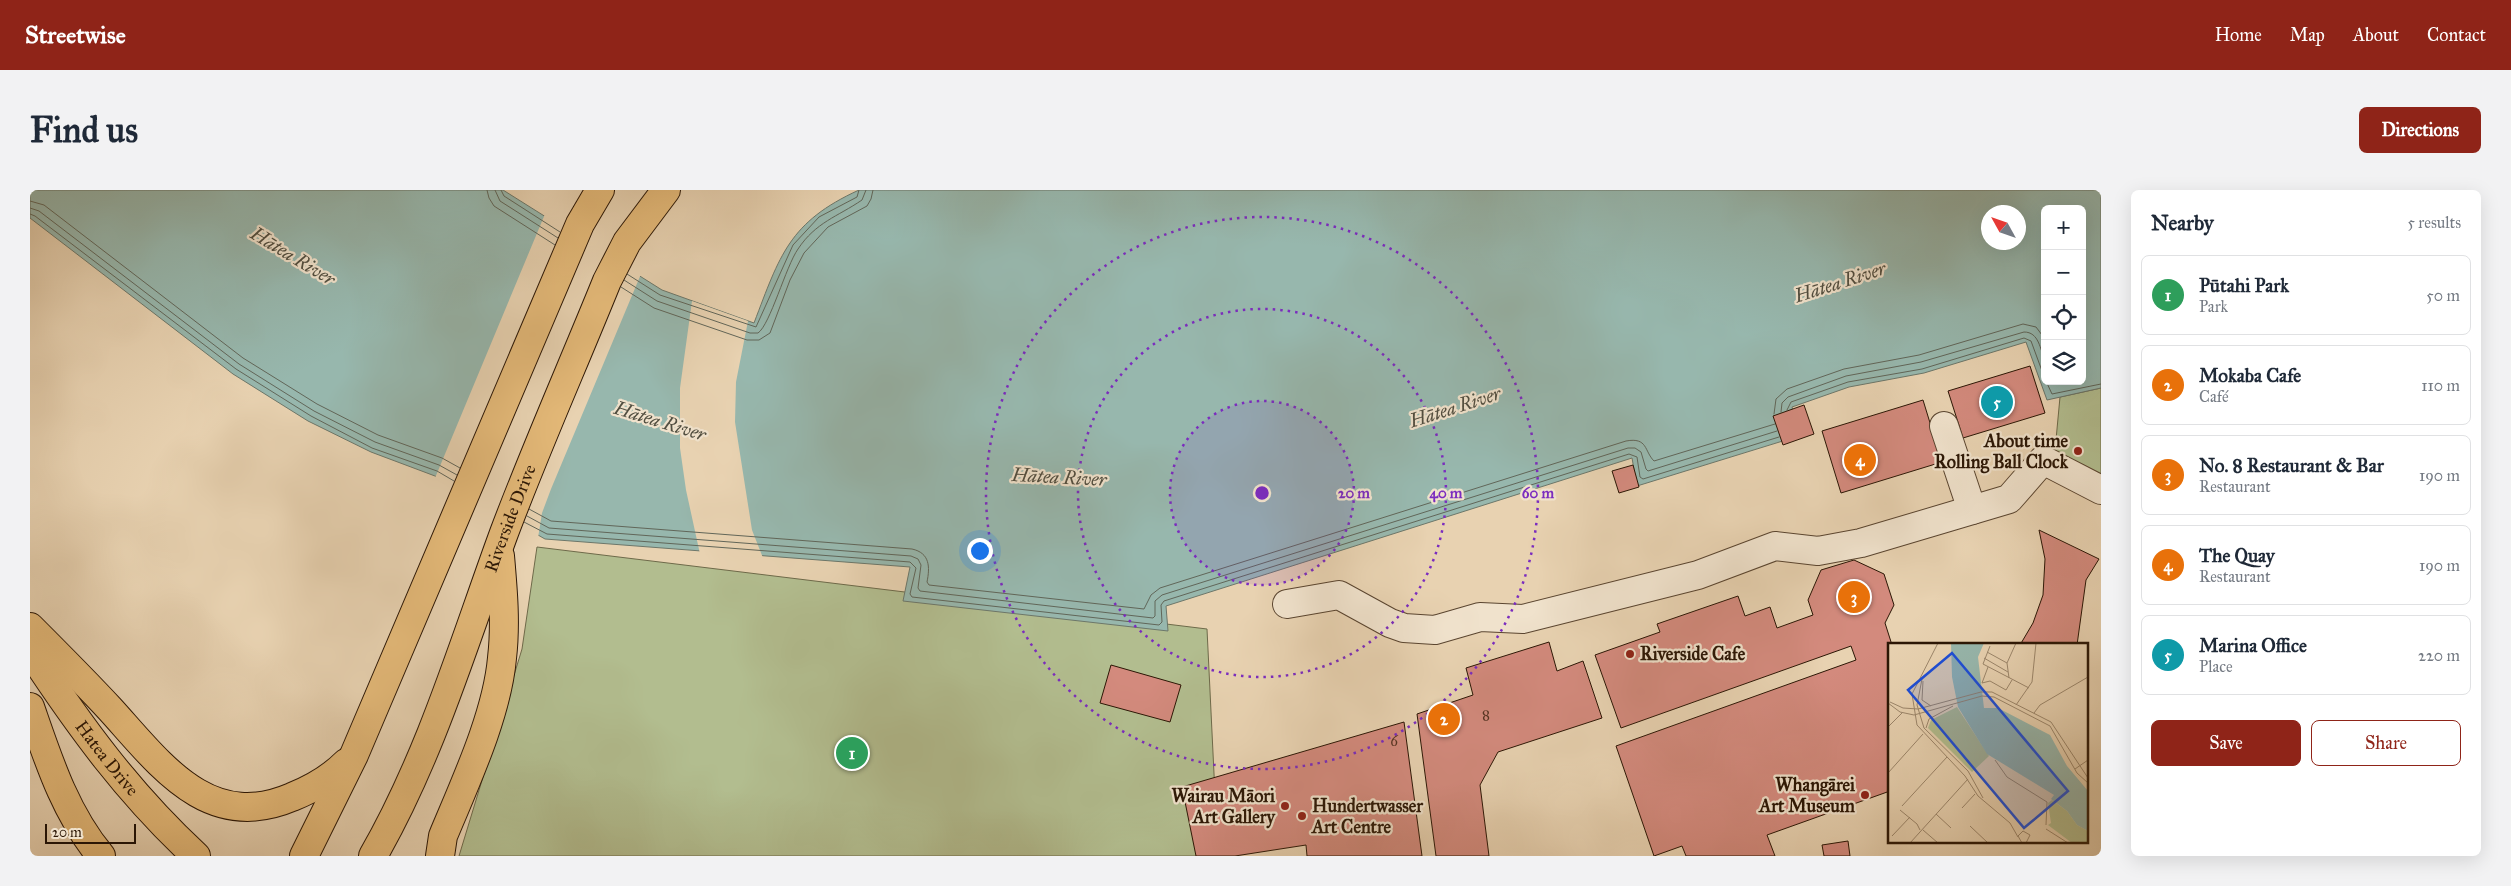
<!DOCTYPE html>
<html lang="en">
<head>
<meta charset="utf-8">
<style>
  body { margin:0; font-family:"IM FELL Great Primer",serif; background:#f2f2f3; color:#1f2937 }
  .controls { position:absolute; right:15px; top:15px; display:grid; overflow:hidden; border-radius:8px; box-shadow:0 5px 20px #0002 }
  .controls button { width:45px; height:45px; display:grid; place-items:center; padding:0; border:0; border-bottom:1px solid #e0e1e3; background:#fff; color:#1f2937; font:25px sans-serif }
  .compass { position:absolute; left:1951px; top:15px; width:45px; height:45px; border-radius:50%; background:#fff; box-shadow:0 5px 20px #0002; rotate:310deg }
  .scale { position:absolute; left:15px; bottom:12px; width:91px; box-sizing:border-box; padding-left:5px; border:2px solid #2b1605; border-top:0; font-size:14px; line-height:18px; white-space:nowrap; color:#2b1605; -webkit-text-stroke:4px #f0e2cc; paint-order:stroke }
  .you { position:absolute; left:949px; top:360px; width:18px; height:18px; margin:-12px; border:4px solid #fff; border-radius:50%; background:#1a73e8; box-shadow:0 0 0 8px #1a73e833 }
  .badge { display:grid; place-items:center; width:32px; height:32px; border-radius:50%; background:#8f2418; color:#fff; font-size:16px; font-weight:700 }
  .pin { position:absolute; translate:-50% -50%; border:2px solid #fff; box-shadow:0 1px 5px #0006 }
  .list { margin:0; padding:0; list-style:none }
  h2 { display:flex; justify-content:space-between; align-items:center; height:65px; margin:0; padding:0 20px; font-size:21px }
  h2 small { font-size:16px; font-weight:400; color:#747a83 }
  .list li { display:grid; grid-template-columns:32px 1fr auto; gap:15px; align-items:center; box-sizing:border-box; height:80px; margin:0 10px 10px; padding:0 10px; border:1px solid #e0e1e3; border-radius:8px }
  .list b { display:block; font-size:19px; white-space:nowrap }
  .list p { margin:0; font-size:16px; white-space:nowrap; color:#747a83 }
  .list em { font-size:16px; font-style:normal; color:#747a83 }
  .actions { display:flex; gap:10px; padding:15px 20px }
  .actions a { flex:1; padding:11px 0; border:1px solid #8f2418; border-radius:8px; text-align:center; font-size:18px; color:#8f2418 }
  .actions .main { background:#8f2418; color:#fff }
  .icon { flex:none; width:28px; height:28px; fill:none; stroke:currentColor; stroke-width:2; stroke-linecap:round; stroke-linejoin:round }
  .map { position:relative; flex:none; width:2071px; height:666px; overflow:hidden; border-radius:8px }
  header { display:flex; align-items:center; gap:30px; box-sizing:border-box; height:70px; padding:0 25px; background:#8f2418; color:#fff }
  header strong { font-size:24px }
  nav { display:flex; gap:28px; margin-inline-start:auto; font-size:18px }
  .intro { display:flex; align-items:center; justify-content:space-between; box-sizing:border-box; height:120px; padding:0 30px }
  h1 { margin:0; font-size:35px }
  .button { padding:12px 22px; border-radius:8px; background:#8f2418; color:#fff; font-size:18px; font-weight:700 }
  main { display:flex; gap:30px; padding:0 30px }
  aside { flex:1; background:#fff; border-radius:8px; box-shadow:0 5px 20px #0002 }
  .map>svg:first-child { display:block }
  .green { fill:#b2bd8f; stroke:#6e6a4a }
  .water { fill:#97b7ad; stroke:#6c776a; fill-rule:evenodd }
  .pier { fill:#e8d2b1 }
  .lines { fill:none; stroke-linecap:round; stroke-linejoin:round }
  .shore { stroke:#616659; stroke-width:1 }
  .building { fill:#d38a7d; stroke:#2b1605 }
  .minor-casing { stroke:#5a4530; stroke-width:30 }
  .major-casing { stroke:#2b1605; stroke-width:30 }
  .minor { stroke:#f0e2cc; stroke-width:28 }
  .major { stroke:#e4b978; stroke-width:28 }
  .ring { fill:none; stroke:#7b2cbf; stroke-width:2.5; stroke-dasharray:2.5 5 }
  .poi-dot { fill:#8f2418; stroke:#f0e2cc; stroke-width:2 }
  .labels { text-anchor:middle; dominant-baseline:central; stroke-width:4.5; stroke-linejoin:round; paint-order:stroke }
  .number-label { font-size:15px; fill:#553323 }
  .poi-label { font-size:18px; font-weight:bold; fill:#2b1605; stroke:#f0e2cc; text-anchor:end }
  .street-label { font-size:18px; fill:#2b1605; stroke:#f0e2cc }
  .water-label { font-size:19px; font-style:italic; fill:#514e40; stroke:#f0e2cc }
  .inset-road { fill:none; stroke:#9c876c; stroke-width:1 }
  .view { fill:#1d4ed8; fill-opacity:0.15; stroke:#1d4ed8; stroke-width:2.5 }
  .inset-edge { fill:none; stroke:#2b1605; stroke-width:2.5 }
  .centre { fill:#7b2cbf; stroke:#f0e2cc; stroke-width:2.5 }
  .ring-label { font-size:15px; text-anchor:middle; font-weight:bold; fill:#7b2cbf; stroke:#f0e2cc; stroke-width:4.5; stroke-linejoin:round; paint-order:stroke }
</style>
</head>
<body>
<header>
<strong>Streetwise</strong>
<nav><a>Home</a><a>Map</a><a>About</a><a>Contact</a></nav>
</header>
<div class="intro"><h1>Find us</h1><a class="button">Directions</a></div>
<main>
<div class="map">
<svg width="2071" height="666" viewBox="0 0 2071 666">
  <rect width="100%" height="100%" fill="#e8d2b1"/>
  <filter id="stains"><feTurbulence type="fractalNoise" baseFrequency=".004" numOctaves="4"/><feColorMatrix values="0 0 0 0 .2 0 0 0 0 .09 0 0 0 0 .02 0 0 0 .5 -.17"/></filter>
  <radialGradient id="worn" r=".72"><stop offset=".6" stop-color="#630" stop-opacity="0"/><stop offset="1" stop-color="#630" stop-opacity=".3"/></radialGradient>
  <g class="green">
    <polygon points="2071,198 2071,290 2024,271 2030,207"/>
    <polygon points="507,357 1177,439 1188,666 429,666 492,459"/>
  </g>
  <path class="water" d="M0 0H473L632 100 724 133C750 65 759 32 829 0H2071V198L2017 210 1996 152 1894 183 1819 197 1762 217 1769 246 1607 296 1602 268 1136 416 1138 441 873 411 880 377 515 349 405 286 341 262 278 231 203 184 0 28ZM2015 19H2052V191H2015ZM1958 22H1988V52H1958Z"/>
  <g class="pier">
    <polygon points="515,24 611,84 521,299 512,323 508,348 405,288"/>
    <polygon points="662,111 718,131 706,192 705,232 722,340 733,368 670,364 656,300 650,258 650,198"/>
  </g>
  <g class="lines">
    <g class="shore">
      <polyline points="457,0 459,8 464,16 525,55"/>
      <polyline points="465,0 470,11 528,48"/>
      <polyline points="471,0 474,6 530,42"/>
      <polyline points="0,11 14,15 213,168 287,214 348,245 412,268 430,278"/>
      <polyline points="0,18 9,21 209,174 284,221 345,252 409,275 427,285"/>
      <polyline points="0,24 5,26 206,179 281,226 342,258 407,281 424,291"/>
      <polyline points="597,84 630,105 726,137 763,55 789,27 827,7 829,0"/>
      <path d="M594 90 627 111 720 143H728C740 135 756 76 768 59 786 32 807 27 832 10L836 0"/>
      <polyline points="591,97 624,118 717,150 729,150 740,143 760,90 774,63 798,37 837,16 841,9 843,0"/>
      <polyline points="2016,191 2022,204 2071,194"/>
      <polyline points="1757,220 1761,212 1818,192 1892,179 1994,148 2001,151 2015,189"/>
      <path d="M1751 222 1752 213 1758 207 1816 186 1891 172 1994 142C2009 142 2010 159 2015 171"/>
      <polyline points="1744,224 1746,209 1757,199 1814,179 1889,165 1993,134 2006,137 2015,149"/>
      <path d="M499 319 521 331 882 359C900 363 900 377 897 392L899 395 1114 419 1121 405 1130 398 1596 251C1618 247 1614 261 1624 271L1745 234"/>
      <polyline points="497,326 519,338 881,366 888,369 891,375 888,398 890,401 1123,428 1125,426 1125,411 1132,405 1598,258 1605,258 1611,262 1616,279 1618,281 1747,241"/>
      <polyline points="494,332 517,344 880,372 886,378 880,404 882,407 1129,435 1132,432 1131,415 1134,411 1599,264 1607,267 1610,287 1613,289 1749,247"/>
    </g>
  </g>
  <g class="building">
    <polygon points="2000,176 2015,223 1933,248 1918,201"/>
    <polygon points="1893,210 1912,272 1811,303 1792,241"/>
    <polygon points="1774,215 1784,244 1753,255 1743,226"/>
    <polygon points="1603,275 1609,297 1589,303 1582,281"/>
    <polygon points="2009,340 2069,369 2056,390 2047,455 1990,455 2003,433 2013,405 2015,369"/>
    <polygon points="1824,370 1854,384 1864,415 1855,433 1862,455 1860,455 1859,496 1860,601 1737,645 1745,666 1656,666 1652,656 1624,666 1586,556 1826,470 1821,456 1591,538 1565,465 1630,442 1627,434 1708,406 1715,426 1740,417 1747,438 1783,425 1778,410 1791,380"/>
    <polygon points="1519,452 1527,481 1553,471 1572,528 1468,562 1450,595 1459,666 1406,666 1387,524 1443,505 1436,478"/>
    <polygon points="1081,475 1151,495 1140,532 1070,513"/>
    <polygon points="1374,532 1392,666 1277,666 1276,655 1205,666 1166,666 1152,597"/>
    <polygon points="1818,651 1820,666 1794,666 1792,655"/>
  </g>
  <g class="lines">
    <defs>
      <g id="minor">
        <polyline points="1914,236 1942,320"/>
        <polyline points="1257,414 1309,405 1360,433 1374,438 1405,440 1450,427 1493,429 1668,385 1745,356 1788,361 1831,353 1979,309 2013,270 2071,300"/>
      </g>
      <g id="major">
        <path d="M0 437C27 464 54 491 80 519 130 574 178 643 262 607 282 599 300 589 316 573"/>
        <path id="s1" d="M0 461C50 537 99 604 166 666"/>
        <path d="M0 517C18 569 35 623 71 666"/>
        <polyline points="274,666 324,565 550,34 570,0"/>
        <path id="s2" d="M343 666C401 565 434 452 474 343 506 258 543 175 577 91L597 52 636 0"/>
        <path d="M410 666 413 646C435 593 467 525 472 468 476 434 473 400 470 366"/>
      </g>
    </defs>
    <use href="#minor" class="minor-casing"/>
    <use href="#major" class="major-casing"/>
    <use href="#minor" class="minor"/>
    <use href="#major" class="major"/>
  </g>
  <circle cx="1232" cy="303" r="92" fill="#7b2cbf" fill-opacity=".12"/>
  <g class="ring">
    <circle cx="1232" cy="303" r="92"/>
    <circle cx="1232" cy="303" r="184"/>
    <circle cx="1232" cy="303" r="276"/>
  </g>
  <g class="poi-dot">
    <circle cx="2048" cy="261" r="5"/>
    <circle cx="1600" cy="464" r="5"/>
    <circle cx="1835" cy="605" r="5"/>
    <circle cx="1255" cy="616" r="5"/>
    <circle cx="1272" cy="626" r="5"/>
  </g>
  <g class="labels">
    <g class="number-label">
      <text x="1456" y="525">8</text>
      <text x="1364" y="551">6</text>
    </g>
    <g class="poi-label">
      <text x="2038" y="251">About time<tspan x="2038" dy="21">Rolling Ball Clock</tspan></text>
      <text x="1610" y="464" text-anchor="start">Riverside Cafe</text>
      <text x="1825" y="595">Whangārei<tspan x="1825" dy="21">Art Museum</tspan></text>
      <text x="1245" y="606">Wairau Māori<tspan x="1245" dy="21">Art Gallery</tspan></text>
      <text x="1282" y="616" text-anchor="start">Hundertwasser<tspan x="1282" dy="21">Art Centre</tspan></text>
    </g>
    <g class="street-label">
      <text stroke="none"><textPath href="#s2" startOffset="365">Riverside Drive</textPath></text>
      <text stroke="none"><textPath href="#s1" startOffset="132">Hatea Drive</textPath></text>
    </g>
    <g class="water-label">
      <text transform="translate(263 66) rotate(31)">Hātea River</text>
      <text transform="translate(1810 92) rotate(-18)">Hātea River</text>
      <text transform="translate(1425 217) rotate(-18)">Hātea River</text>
      <text transform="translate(630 231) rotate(17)">Hātea River</text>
      <text transform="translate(1029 287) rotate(3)">Hātea River</text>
    </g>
  </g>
  <g transform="translate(1858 453)">
    <rect width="200" height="200" fill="#e8d2b1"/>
    <path d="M69 64 101 113 84 129 40 85 43 77ZM164 157 179 168 189 182 200 188V200H184L160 182 163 180 160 160Z" fill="#b2bd8f"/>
    <path d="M63 0H96L90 14 96 65H110L162 92 179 123 200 148V188L189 182 179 168 163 156 166 152 99 111 70 64 64 34Z" fill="#97b7ad"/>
    <path class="inset-road" d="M50 0 24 51 29 82 77 133 90 153 122 180 130 194M102 3 95 21 141 45M99 9 119 20 121 35M96 15 120 29M119 20 128 0M100 24 94 40 102 38 118 47 124 37M34 36 29 62 36 85 80 128 95 155M35 38 34 57 43 63M2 59 15 65 30 66 93 49H104L163 79 200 135M0 60 12 69 26 72 94 53 106 54 162 83 189 130 200 140M128 62 144 39 148 0M146 70 152 62 200 34M0 84 14 70M38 85 41 76 65 63M107 117 119 134 159 159 158 182M187 126 200 117M0 130 35 91M14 163 59 114M74 165 87 151M12 167 29 181 32 187M48 171 63 185M82 183 100 200M158 186 180 200M35 187 50 200M4 193 22 174M22 200 80 136M134 200 130 193 135 188 142 192 138 200"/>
    <path class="view" d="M64 10 180 148 136 185 20 47Z"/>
    <rect width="200" height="200" class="inset-edge"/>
  </g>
  <circle cx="1232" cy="303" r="8" class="centre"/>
  <g class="ring-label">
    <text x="1324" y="308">20 m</text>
    <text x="1416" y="308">40 m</text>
    <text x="1508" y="308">60 m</text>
  </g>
  <rect width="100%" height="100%" filter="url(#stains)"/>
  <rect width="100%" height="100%" fill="url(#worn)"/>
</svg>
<div class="controls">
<button>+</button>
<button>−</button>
<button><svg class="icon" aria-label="locate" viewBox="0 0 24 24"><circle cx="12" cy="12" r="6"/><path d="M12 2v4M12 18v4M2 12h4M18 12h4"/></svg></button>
<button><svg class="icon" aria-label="layers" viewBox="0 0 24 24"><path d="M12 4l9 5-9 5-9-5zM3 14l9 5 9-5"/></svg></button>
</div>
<svg class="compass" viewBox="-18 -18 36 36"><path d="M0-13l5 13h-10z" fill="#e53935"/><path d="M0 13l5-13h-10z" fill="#747a83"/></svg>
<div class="scale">20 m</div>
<div class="you"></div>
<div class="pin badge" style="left:822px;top:563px;background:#2e9e5b">1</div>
<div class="pin badge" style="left:1414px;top:529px;background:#e8710a">2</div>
<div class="pin badge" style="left:1824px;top:407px;background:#e8710a">3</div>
<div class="pin badge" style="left:1830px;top:270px;background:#e8710a">4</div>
<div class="pin badge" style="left:1967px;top:212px;background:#0f9aa8">5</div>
</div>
<aside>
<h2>Nearby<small>5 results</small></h2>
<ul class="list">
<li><span class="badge" style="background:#2e9e5b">1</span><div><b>Pūtahi Park</b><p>Park</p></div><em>50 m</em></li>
<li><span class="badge" style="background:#e8710a">2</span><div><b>Mokaba Cafe</b><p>Café</p></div><em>110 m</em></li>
<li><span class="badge" style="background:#e8710a">3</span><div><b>No. 8 Restaurant &amp; Bar</b><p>Restaurant</p></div><em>190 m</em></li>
<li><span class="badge" style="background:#e8710a">4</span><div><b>The Quay</b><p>Restaurant</p></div><em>190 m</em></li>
<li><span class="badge" style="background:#0f9aa8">5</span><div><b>Marina Office</b><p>Place</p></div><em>220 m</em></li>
</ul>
<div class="actions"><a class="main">Save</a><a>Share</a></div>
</aside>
</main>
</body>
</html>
